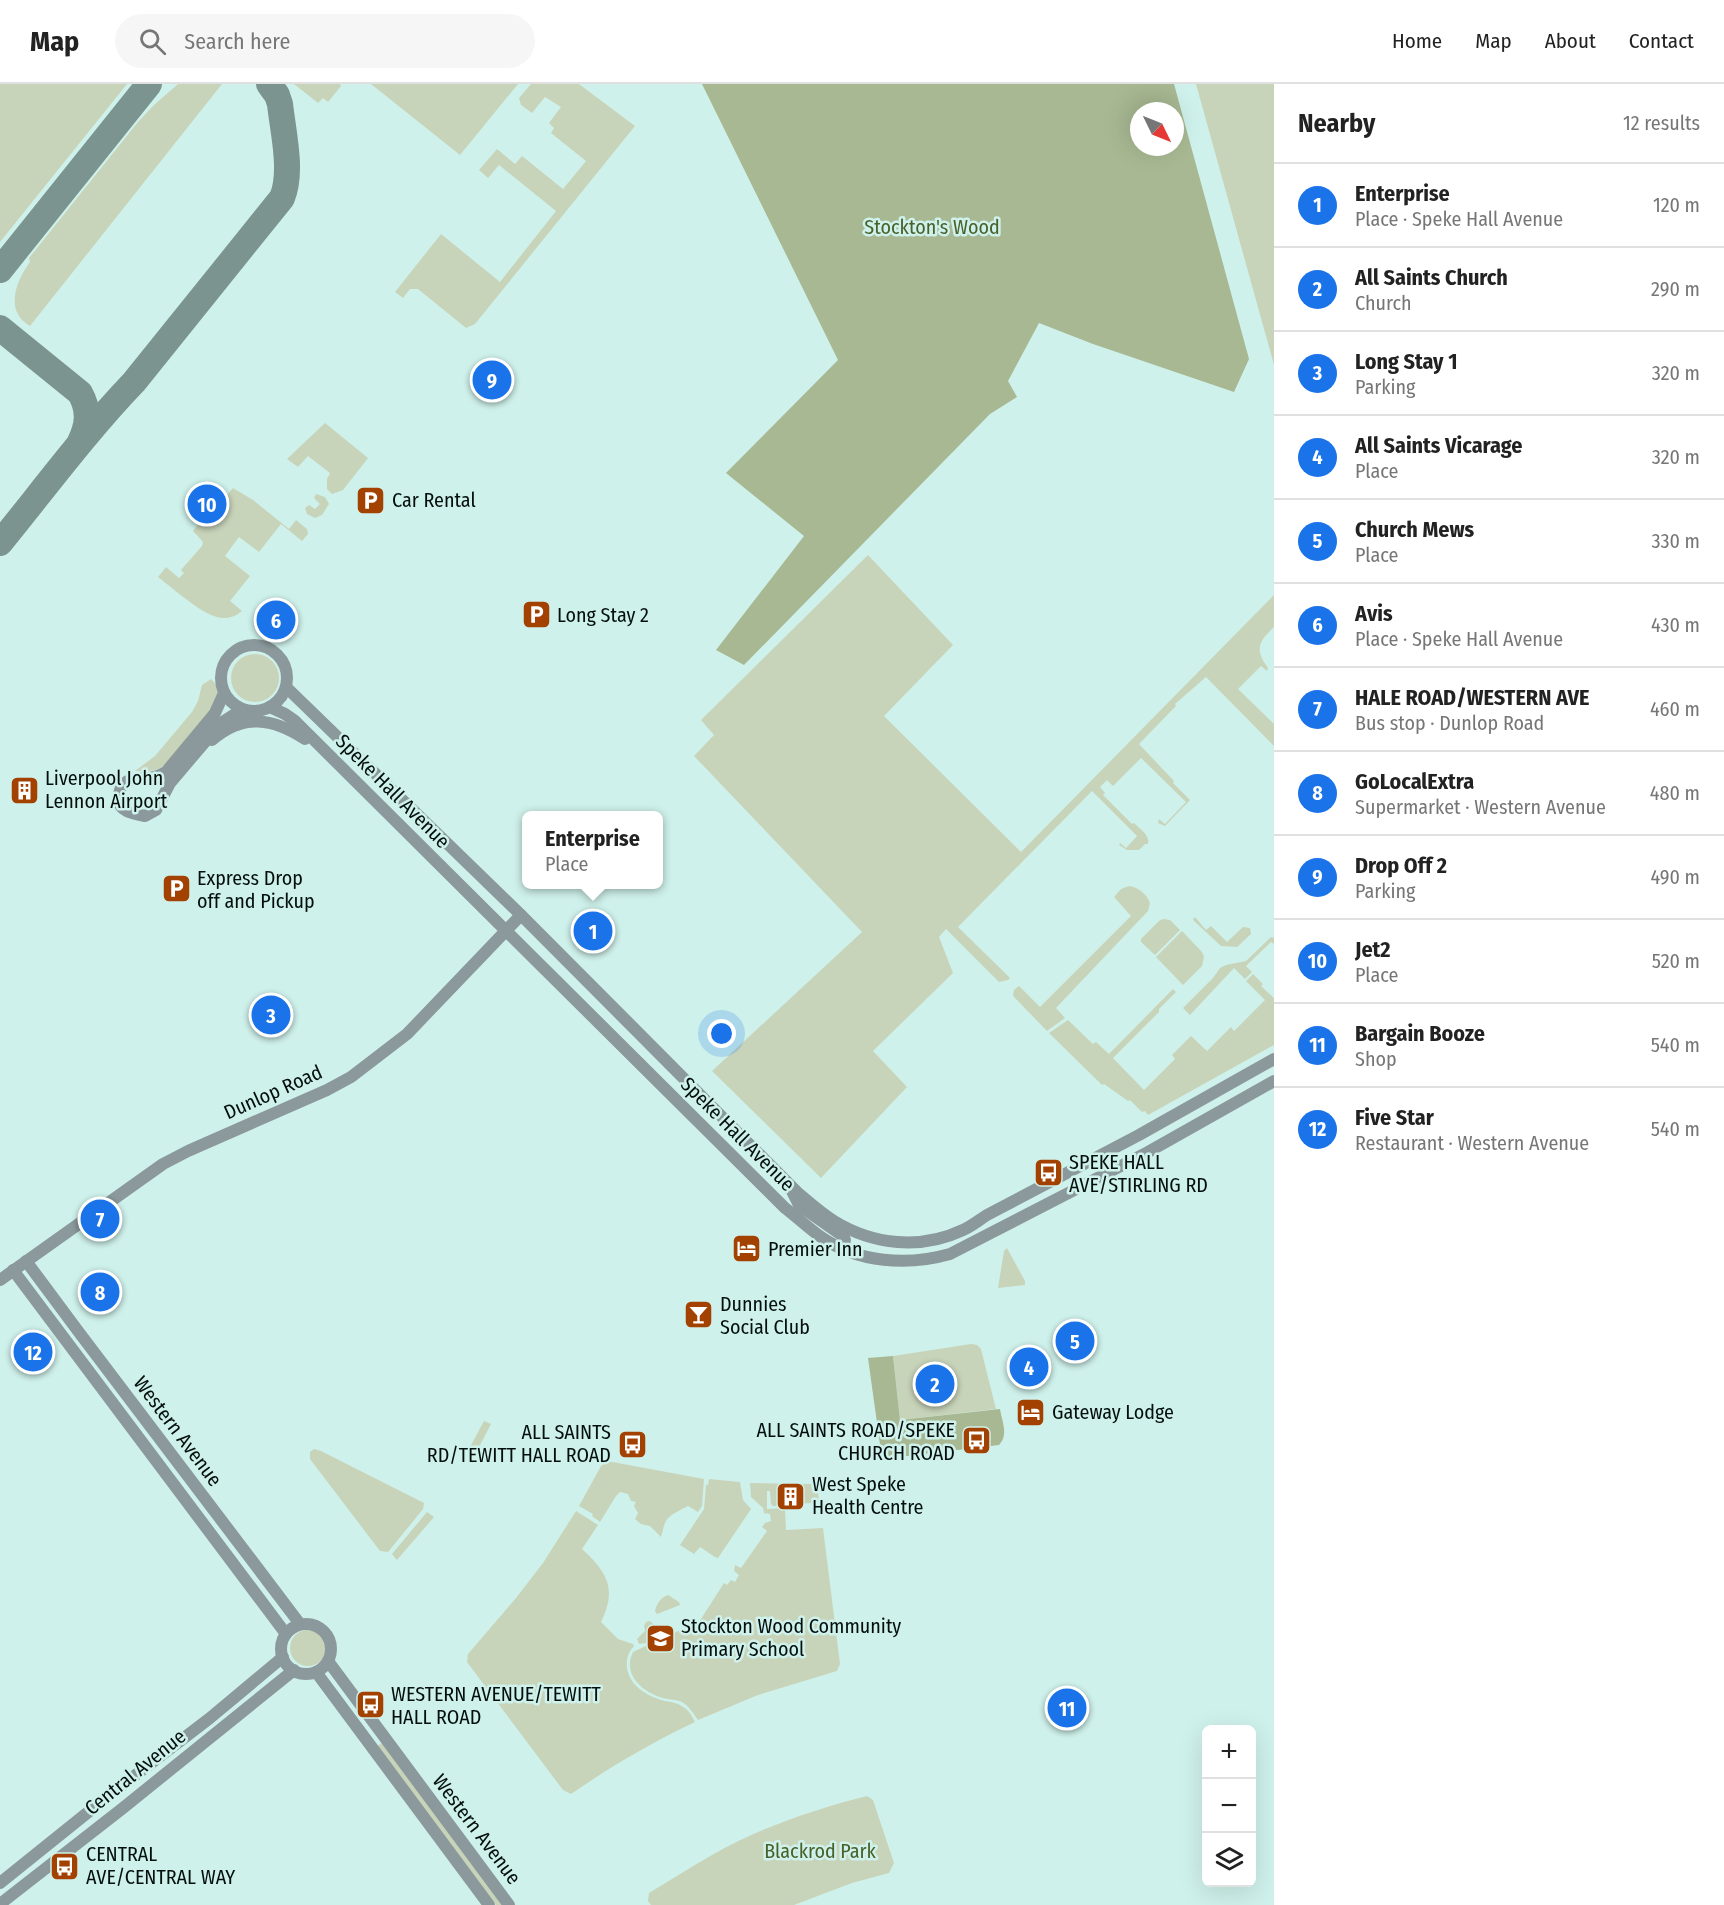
<!DOCTYPE html>
<html lang="en">
<head>
<meta charset="utf-8">
<style>
  body { margin:0; font-family:"Fira Sans Condensed",sans-serif; background:#f6f6f6; color:#222 }
  .controls { position:absolute; right:18px; bottom:18px; display:grid; overflow:hidden; border-radius:9px; box-shadow:0 6px 24px #0002 }
  .controls button { width:54px; height:54px; display:grid; place-items:center; padding:0; border:0; border-bottom:2px solid #e0e0e0; background:#fff; color:#222; font:30px sans-serif }
  .compass { position:absolute; left:1130px; top:18px; width:54px; height:54px; border-radius:50%; background:#fff; box-shadow:0 6px 24px #0002; rotate:133deg }
  .you { position:absolute; left:722px; top:950px; width:21px; height:21px; margin:-15px; border:4px solid #fff; border-radius:50%; background:#1a73e8; box-shadow:0 0 0 9px #1a73e833 }
  .badge { display:grid; place-items:center; width:39px; height:39px; border-radius:50%; background:#1a73e8; color:#fff; font-size:20px; font-weight:700 }
  .pin { position:absolute; translate:-50% -50%; border:3px solid #fff; box-shadow:0 2px 6px #0006 }
  .popup { position:absolute; left:522px; top:727px; width:141px; height:78px; box-sizing:border-box; display:grid; place-content:center; border-radius:9px; background:#fff; filter:drop-shadow(0 2px 4px #0005); font-size:20px; white-space:nowrap; color:#767676 }
  .popup b { font-size:22px; color:#222 }
  .popup::after { content:''; position:absolute; left:50%; top:100%; margin-left:-12px; border:12px solid transparent; border-top-color:#fff }
  .list { margin:0; padding:0; list-style:none }
  h2 { display:flex; justify-content:space-between; align-items:center; height:78px; margin:0; padding:0 24px; font-size:26px }
  h2 small { font-size:20px; font-weight:400; color:#767676 }
  .list li { display:grid; grid-template-columns:39px 1fr auto; gap:18px; align-items:center; box-sizing:border-box; height:84px; padding:0 24px; border-top:2px solid #e0e0e0 }
  .list b { display:block; font-size:22px; white-space:nowrap }
  .list p { margin:0; font-size:20px; white-space:nowrap; color:#767676 }
  .list em { font-size:20px; font-style:normal; color:#767676 }
  .icon { flex:none; width:33px; height:33px; fill:none; stroke:currentColor; stroke-width:2; stroke-linecap:round; stroke-linejoin:round }
  .map { position:relative; flex:none; width:1274px; height:1821px; overflow:hidden }
  header { display:flex; align-items:center; gap:36px; box-sizing:border-box; height:84px; padding:0 30px; background:#fff; border-bottom:2px solid #e0e0e0 }
  header strong { font-size:28px }
  nav { display:flex; gap:33px; margin-inline-start:auto; font-size:21px }
  .search { width:420px; height:54px; background:#f6f6f6; display:flex; align-items:center; gap:15px; box-sizing:border-box; padding:0 21px; border-radius:33px; color:#767676; font-size:22px }
  main { display:flex }
  aside { flex:1; background:#fff }
  .map>svg:first-child { display:block }
  .green { fill:#c8d4ba }
  .forest { fill:#a7b892; fill-rule:evenodd }
  .lines { fill:none; stroke-linecap:round; stroke-linejoin:round }
  .taxiway { stroke:#7b948f; stroke-width:26 }
  .minor { stroke:#8b999c; stroke-width:12 }
  .labels { text-anchor:middle; dominant-baseline:central; stroke-width:5; stroke-linejoin:round; paint-order:stroke }
  .park-label { font-size:20px; fill:#496028; stroke:#cff1eb }
  .poi-label { font-size:20px; fill:#040f0d; stroke:#cff1eb; text-anchor:start }
  .street-label { font-size:20px; fill:#040f0d; stroke:#cff1eb }
</style>
</head>
<body>
<header>
<strong>Map</strong>
<div class="search"><svg class="icon" aria-label="search" viewBox="0 0 24 24"><circle cx="10" cy="10" r="6"/><path d="M15 15l6 6"/></svg>Search here</div>
<nav><a>Home</a><a>Map</a><a>About</a><a>Contact</a></nav>
</header>
<main>
<div class="map">
<svg width="1274" height="1821" viewBox="0 0 1274 1821">
  <rect width="100%" height="100%" fill="#cff1eb"/>
  <g class="green">
    <polygon points="0,0 127,0 0,158"/>
    <path d="M178 0H222L30 242C4 227 16 197 30 178L29 174 138 38 154 21Z"/>
    <polygon points="294,0 340,0 341,2 328,18 323,14 318,19"/>
    <polygon points="371,0 518,0 460,71"/>
    <polygon points="531,0 579,0 635,42 475,240 466,244 418,205 410,205 403,214 395,208 441,150 500,198 556,127 499,81 488,94 479,86 497,65 515,80 522,72 563,105 586,77 551,49 554,44 549,39 561,23 545,13 532,29 521,21 519,14"/>
    <polygon points="1196,0 1274,0 1274,281"/>
    <polygon points="325,339 368,374 343,406 332,410 327,405 327,395 330,389 308,372 298,383 287,375"/>
    <path d="M233 404 253 416 289 445 296 436 307 445 308 450 302 457 281 440 259 468 239 453 225 472 250 492 230 517 242 527C234 534 224 536 214 532 200 528 171 503 158 493L166 483 179 494 184 489 181 486 202 462 203 458 193 447 215 419 219 421Z"/>
    <polygon points="316,410 325,413 329,420 322,431 315,434 307,430 305,424 309,421 315,425 320,420 314,414"/>
    <path d="M868 471 953 561 884 632 1021 768 1274 511V543C1259 557 1254 565 1268 584L1267 587 1261 582 1238 605 1274 640V662L1206 593 1175 620 1176 622 1139 660 1174 697 1173 699 1190 716 1165 742 1158 739 1159 735 1165 740 1186 718 1141 674 1113 702 1107 696 1100 703 1105 709 1103 711 1132 740 1134 739C1140 745 1150 751 1148 760H1145L1139 766H1127L1119 761 1120 759 1126 764 1137 752 1092 707 958 843 1003 887 1010 894 1008 896 999 898 946 845 939 853 953 889 873 967 907 1003 821 1094 712 987 862 848 694 672 714 651 701 636Z"/>
    <circle cx="255" cy="594" r="24"/>
    <path d="M211 595C219 602 219 612 214 621 208 633 173 676 162 683 154 688 144 687 135 687L155 672 192 628 198 617 202 601Z"/>
    <path d="M1129 802C1138 803 1147 810 1150 819L1148 827 1056 924 1065 934 1047 947 1015 914 1013 911 1014 906 1019 902 1040 923 1131 832 1114 813 1121 805Z"/>
    <polygon points="1195,833 1206,846 1211,842 1227,858 1243,843 1250,844 1251,850 1237,863 1221,862 1194,837 1193,835"/>
    <polygon points="1163,835 1170,836 1180,846 1155,871 1141,858 1141,855 1159,837"/>
    <polygon points="1182,847 1202,868 1204,873 1202,882 1183,901 1156,873"/>
    <polygon points="1271,853 1274,854 1274,860 1271,858 1246,882 1252,888 1245,895 1234,884 1190,931 1183,924 1213,894 1220,884 1226,881 1246,877"/>
    <polygon points="1253,890 1263,900 1261,902 1274,914 1274,961 1148,1031 1145,1027 1142,1028 1130,1016 1128,1017 1104,1000 1102,1001 1049,949 1068,936 1093,960 1096,958 1109,970 1173,905 1176,908 1159,925 1159,928 1113,974 1144,1006 1175,975 1172,971 1191,952 1207,967 1231,943 1234,947 1265,916 1246,897"/>
    <polygon points="1007,1164 1025,1197 1025,1201 998,1204 1004,1167"/>
    <polygon points="971,1260 977,1261 981,1265 996,1325 900,1336 893,1272"/>
    <polygon points="484,1337 491,1340 477,1367 470,1363"/>
    <polygon points="314,1365 321,1367 424,1419 423,1425 388,1468 380,1467 310,1375 310,1368"/>
    <path d="M607 1377 704 1395 702 1422 698 1428 688 1422C681 1426 670 1430 666 1437 663 1442 663 1448 661 1453L650 1442 641 1440 635 1435 638 1429 634 1422 636 1418 631 1417 628 1410 620 1408 616 1412 600 1438 592 1432 593 1430 579 1422 601 1382Z"/>
    <polygon points="709,1395 740,1398 743,1416 751,1425 718,1474 715,1473 700,1463 694,1470 680,1461 704,1425 706,1401 708,1401"/>
    <path d="M750 1399 810 1400 817 1403 820 1422 816 1423 815 1419 778 1420V1422H773L771 1420 770 1407H767V1425L785 1424 786 1446 823 1444 840 1580 837 1587 758 1611 698 1636C693 1629 689 1622 682 1618 676 1615 669 1616 663 1614 642 1608 622 1590 633 1568L687 1543 689 1548 694 1546 692 1542 699 1538 724 1499 727 1501 731 1496 735 1498 739 1491 734 1487 735 1481 741 1484 767 1447 762 1443 765 1439 771 1437 770 1430 764 1429 763 1424 751 1413Z"/>
    <path d="M576 1427 598 1441 582 1465C608 1489 617 1505 601 1538L618 1555 633 1560 634 1562C628 1568 626 1576 627 1584 630 1603 649 1613 665 1617 672 1618 678 1619 683 1623 689 1626 692 1632 695 1638 651 1659 610 1683 571 1710L563 1706 467 1578 468 1570 516 1514 543 1479Z"/>
    <polygon points="427,1428 434,1433 397,1476 392,1470"/>
    <path d="M668 1511 679 1518 680 1521 657 1530 655 1527C656 1521 661 1513 668 1511Z"/>
    <polygon points="650,1537 654,1541 655,1551 646,1559 639,1560 637,1555 645,1547 644,1542 646,1538"/>
    <circle cx="308" cy="1564" r="18"/>
    <polygon points="382,1659 503,1821 496,1821 377,1662"/>
    <path d="M867 1712 873 1716 894 1779 889 1789 852 1799 794 1821H651L648 1817 649 1809C682 1789 714 1768 749 1752 787 1735 827 1722 867 1712Z"/>
  </g>
  <g class="forest">
    <path d="M702 0H1174L1249 275 1234 308 1093 260 1039 239 1008 297 1017 313 990 330 744 581 716 566 804 452 726 389 838 276ZM1139 27H1175V63H1139Z"/>
    <path d="M893 1272 900 1336 1000 1325C1002 1338 1009 1351 999 1361L882 1375 868 1274Z"/>
  </g>
  <g class="lines">
    <g class="taxiway">
      <polyline points="0,186 149,0"/>
      <path d="M0 244 80 309C90 327 88 341 80 358"/>
      <path d="M0 459C44 405 86 348 134 298L282 114C293 88 283 48 280 20L277 11 269 0"/>
    </g>
    <g class="minor">
      <circle cx="254" cy="594" r="33"/>
      <path d="M286 603 521 831 797 1108C809 1118 821 1129 834 1137 873 1161 921 1166 963 1146 972 1142 979 1136 987 1131L1139 1051 1274 975"/>
      <path d="M224 609 215 629 166 688C161 691 155 694 148 694 133 694 118 695 119 716 119 728 135 730 145 732L156 726 170 699 221 639 235 630 249 627"/>
      <path d="M270 623 285 630 295 637 785 1124C797 1133 808 1144 821 1153 858 1179 908 1182 950 1170L1148 1068 1274 997"/>
      <path d="M212 656C243 629 273 634 305 655"/>
      <polyline points="792,1107 799,1121 843,1152 845,1156 843,1164"/>
      <polyline points="26,1177 78,1247 300,1540"/>
      <polyline points="13,1186 286,1550"/>
      <polyline points="0,1196 163,1080 188,1067 327,1006 351,993 407,950 521,831"/>
      <circle cx="306" cy="1565" r="25"/>
      <polyline points="328,1577 509,1821"/>
      <polyline points="316,1588 489,1821"/>
      <polyline points="0,1799 107,1713 210,1634 283,1573"/>
      <polyline points="0,1820 123,1724 294,1586"/>
    </g>
  </g>
  <defs>
    <symbol id="parking-square" viewBox="-11 -11 22 22"><rect x="-9" y="-9" width="18" height="18" rx="4" fill="#a34100" stroke="#cff1eb"/><path d="M-3.5-5.5H1a3.5 3.5 0 0 1 0 7H-1V5.5H-3.5ZM-1-3.4V-.6H.8a1.4 1.4 0 0 0 0-2.8Z" fill="#fff"/></symbol>
    <symbol id="building-square" viewBox="-11 -11 22 22"><rect x="-9" y="-9" width="18" height="18" rx="4" fill="#a34100" stroke="#cff1eb"/><path d="M-4-6H4V6H1V3H-1V6H-4ZM-2.5-4.3h1.7v1.8h-1.7ZM.8-4.3h1.7v1.8H.8ZM-2.5-1h1.7V.8h-1.7ZM.8-1h1.7V.8H.8Z" fill="#fff"/></symbol>
    <symbol id="bus-square" viewBox="-11 -11 22 22"><rect x="-9" y="-9" width="18" height="18" rx="4" fill="#a34100" stroke="#cff1eb"/><path d="M-5-6H5V4H4V6H2V4H-2V6H-4V4H-5ZM-3.5-4V0h7V-4ZM-3.5 1.2v1.5H-2V1.2ZM2 1.2v1.5H3.5V1.2Z" fill="#fff"/></symbol>
    <symbol id="hotel-square" viewBox="-11 -11 22 22"><rect x="-9" y="-9" width="18" height="18" rx="4" fill="#a34100" stroke="#cff1eb"/><path d="M-6-4.5h1.5V1H6V5H4.5V3h-9V5H-6ZM-4 0a1.8 1.8 0 1 1 3.6 0ZM.5 0V-2.5h3Q6-2.5 6 0Z" fill="#fff"/></symbol>
    <symbol id="bar-square" viewBox="-11 -11 22 22"><rect x="-9" y="-9" width="18" height="18" rx="4" fill="#a34100" stroke="#cff1eb"/><path d="M-6-5H6L.8 .8V4.5H3.5V6h-7V4.5H-.8V.8Z" fill="#fff"/></symbol>
    <symbol id="school-square" viewBox="-11 -11 22 22"><rect x="-9" y="-9" width="18" height="18" rx="4" fill="#a34100" stroke="#cff1eb"/><path d="M0-5L7-2L0 1L-7-2ZM-4 1L0 2.5L4 1V4Q0 6-4 4Z" fill="#fff"/></symbol>
  </defs>
  <g fill-rule="evenodd">
    <use href="#parking-square" x="354" y="400" width="33" height="33"/>
    <use href="#parking-square" x="520" y="514" width="33" height="33"/>
    <use href="#building-square" x="8" y="690" width="33" height="33"/>
    <use href="#parking-square" x="160" y="788" width="33" height="33"/>
    <use href="#bus-square" x="1032" y="1072" width="33" height="33"/>
    <use href="#hotel-square" x="730" y="1148" width="33" height="33"/>
    <use href="#bar-square" x="682" y="1214" width="33" height="33"/>
    <use href="#hotel-square" x="1014" y="1312" width="33" height="33"/>
    <use href="#bus-square" x="960" y="1340" width="33" height="33"/>
    <use href="#bus-square" x="616" y="1344" width="33" height="33"/>
    <use href="#building-square" x="774" y="1396" width="33" height="33"/>
    <use href="#school-square" x="644" y="1538" width="33" height="33"/>
    <use href="#bus-square" x="354" y="1604" width="33" height="33"/>
    <use href="#bus-square" x="48" y="1766" width="33" height="33"/>
  </g>
  <g class="labels">
    <g class="park-label">
      <text x="932" y="143">Stockton's Wood</text>
      <text x="820" y="1767">Blackrod Park</text>
    </g>
    <g class="poi-label">
      <text x="392" y="416">Car Rental</text>
      <text x="557" y="531">Long Stay 2</text>
      <text x="45" y="694">Liverpool John<tspan x="45" dy="23">Lennon Airport</tspan></text>
      <text x="197" y="794">Express Drop<tspan x="197" dy="23">off and Pickup</tspan></text>
      <text x="1069" y="1078">SPEKE HALL<tspan x="1069" dy="23">AVE/STIRLING RD</tspan></text>
      <text x="768" y="1165">Premier Inn</text>
      <text x="720" y="1220">Dunnies<tspan x="720" dy="23">Social Club</tspan></text>
      <text x="1052" y="1328">Gateway Lodge</text>
      <text x="955" y="1346" text-anchor="end">ALL SAINTS ROAD/SPEKE<tspan x="955" dy="23">CHURCH ROAD</tspan></text>
      <text x="611" y="1348" text-anchor="end">ALL SAINTS<tspan x="611" dy="23">RD/TEWITT HALL ROAD</tspan></text>
      <text x="812" y="1400">West Speke<tspan x="812" dy="23">Health Centre</tspan></text>
      <text x="681" y="1542">Stockton Wood Community<tspan x="681" dy="23">Primary School</tspan></text>
      <text x="391" y="1610">WESTERN AVENUE/TEWITT<tspan x="391" dy="23">HALL ROAD</tspan></text>
      <text x="86" y="1770">CENTRAL<tspan x="86" dy="23">AVE/CENTRAL WAY</tspan></text>
    </g>
    <g class="street-label">
      <text transform="translate(393 707) rotate(45)">Speke Hall Avenue</text>
      <text transform="translate(273 1008) rotate(-24)">Dunlop Road</text>
      <text transform="translate(738 1050) rotate(45)">Speke Hall Avenue</text>
      <text transform="translate(178 1347) rotate(53)">Western Avenue</text>
      <text transform="translate(135 1688) rotate(-39)">Central Avenue</text>
      <text transform="translate(477 1745) rotate(53)">Western Avenue</text>
    </g>
  </g>
</svg>
<div class="controls">
<button>+</button>
<button>−</button>
<button><svg class="icon" aria-label="layers" viewBox="0 0 24 24"><path d="M12 4l9 5-9 5-9-5zM3 14l9 5 9-5"/></svg></button>
</div>
<svg class="compass" viewBox="-18 -18 36 36"><path d="M0-13l5 13h-10z" fill="#e53935"/><path d="M0 13l5-13h-10z" fill="#767676"/></svg>
<div class="you"></div>
<div class="pin badge" style="left:593px;top:847px">1</div>
<div class="popup"><b>Enterprise</b>Place</div>
<div class="pin badge" style="left:935px;top:1300px">2</div>
<div class="pin badge" style="left:271px;top:931px">3</div>
<div class="pin badge" style="left:1029px;top:1283px">4</div>
<div class="pin badge" style="left:1075px;top:1257px">5</div>
<div class="pin badge" style="left:276px;top:536px">6</div>
<div class="pin badge" style="left:100px;top:1135px">7</div>
<div class="pin badge" style="left:100px;top:1208px">8</div>
<div class="pin badge" style="left:492px;top:296px">9</div>
<div class="pin badge" style="left:207px;top:420px">10</div>
<div class="pin badge" style="left:1067px;top:1624px">11</div>
<div class="pin badge" style="left:33px;top:1268px">12</div>
</div>
<aside>
<h2>Nearby<small>12 results</small></h2>
<ul class="list">
<li><span class="badge">1</span><div><b>Enterprise</b><p>Place · Speke Hall Avenue</p></div><em>120 m</em></li>
<li><span class="badge">2</span><div><b>All Saints Church</b><p>Church</p></div><em>290 m</em></li>
<li><span class="badge">3</span><div><b>Long Stay 1</b><p>Parking</p></div><em>320 m</em></li>
<li><span class="badge">4</span><div><b>All Saints Vicarage</b><p>Place</p></div><em>320 m</em></li>
<li><span class="badge">5</span><div><b>Church Mews</b><p>Place</p></div><em>330 m</em></li>
<li><span class="badge">6</span><div><b>Avis</b><p>Place · Speke Hall Avenue</p></div><em>430 m</em></li>
<li><span class="badge">7</span><div><b>HALE ROAD/WESTERN AVE</b><p>Bus stop · Dunlop Road</p></div><em>460 m</em></li>
<li><span class="badge">8</span><div><b>GoLocalExtra</b><p>Supermarket · Western Avenue</p></div><em>480 m</em></li>
<li><span class="badge">9</span><div><b>Drop Off 2</b><p>Parking</p></div><em>490 m</em></li>
<li><span class="badge">10</span><div><b>Jet2</b><p>Place</p></div><em>520 m</em></li>
<li><span class="badge">11</span><div><b>Bargain Booze</b><p>Shop</p></div><em>540 m</em></li>
<li><span class="badge">12</span><div><b>Five Star</b><p>Restaurant · Western Avenue</p></div><em>540 m</em></li>
</ul>
</aside>
</main>
</body>
</html>
